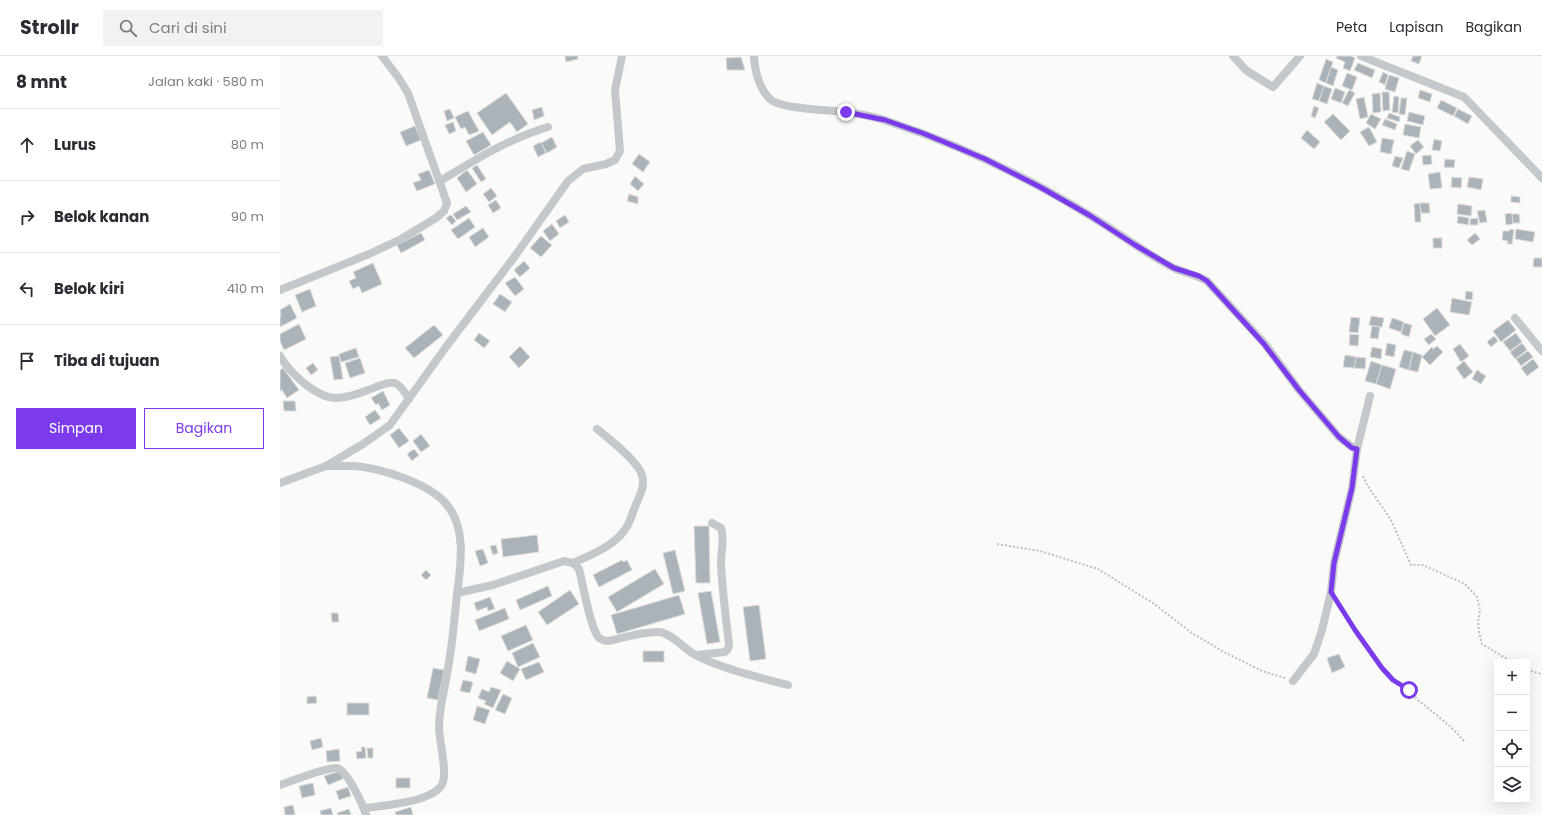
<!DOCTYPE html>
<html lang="id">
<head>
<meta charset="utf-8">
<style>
  body { margin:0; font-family:Poppins,sans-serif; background:#f2f2f3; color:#2b2b33 }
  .controls { position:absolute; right:12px; bottom:12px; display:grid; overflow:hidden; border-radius:0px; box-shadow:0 4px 16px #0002 }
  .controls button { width:36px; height:36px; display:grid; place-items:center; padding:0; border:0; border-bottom:1px solid #e1e1e2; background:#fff; color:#2b2b33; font:20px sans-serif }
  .stop { position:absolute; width:12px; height:12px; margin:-9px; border:3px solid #7c3aed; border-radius:50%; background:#fff }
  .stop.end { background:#7c3aed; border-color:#fff; box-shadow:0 1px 4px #0008 }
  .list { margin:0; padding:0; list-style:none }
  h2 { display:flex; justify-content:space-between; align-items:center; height:52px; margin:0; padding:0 16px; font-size:17px }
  h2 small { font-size:13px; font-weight:400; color:#7c7c81 }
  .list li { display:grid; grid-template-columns:26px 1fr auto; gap:12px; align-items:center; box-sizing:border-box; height:72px; padding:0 16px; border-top:1px solid #e1e1e2 }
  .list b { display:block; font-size:15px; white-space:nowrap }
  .list em { font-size:13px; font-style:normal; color:#7c7c81 }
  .actions { display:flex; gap:8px; padding:12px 16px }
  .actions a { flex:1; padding:9px 0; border:1px solid #7c3aed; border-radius:0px; text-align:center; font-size:14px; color:#7c3aed }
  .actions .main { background:#7c3aed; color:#fff }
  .icon { flex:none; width:22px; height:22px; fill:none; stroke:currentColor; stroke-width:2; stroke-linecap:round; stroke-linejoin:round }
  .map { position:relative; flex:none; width:1262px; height:759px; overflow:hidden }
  header { display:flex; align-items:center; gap:24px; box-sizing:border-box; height:56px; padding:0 20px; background:#fff; border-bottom:1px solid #e1e1e2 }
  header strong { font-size:19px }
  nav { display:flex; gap:22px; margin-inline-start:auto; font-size:14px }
  .search { width:280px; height:36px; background:#f2f2f3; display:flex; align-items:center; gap:10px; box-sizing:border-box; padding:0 14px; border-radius:0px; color:#7c7c81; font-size:15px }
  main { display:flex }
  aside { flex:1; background:#fff }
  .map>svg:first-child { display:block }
  .building { fill:#aab3b9; stroke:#dcdcda }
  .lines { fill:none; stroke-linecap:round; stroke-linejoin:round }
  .path { stroke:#bbbfc2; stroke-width:2; stroke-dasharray:2 2; stroke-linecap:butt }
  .street { stroke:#c3c8cc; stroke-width:8 }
  .route { stroke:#7c3aed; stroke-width:5 }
</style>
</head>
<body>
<header>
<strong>Strollr</strong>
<div class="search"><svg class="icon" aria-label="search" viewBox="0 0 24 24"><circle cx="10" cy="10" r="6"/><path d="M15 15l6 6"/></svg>Cari di sini</div>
<nav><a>Peta</a><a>Lapisan</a><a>Bagikan</a></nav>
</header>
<main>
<aside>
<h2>8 mnt<small>Jalan kaki · 580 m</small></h2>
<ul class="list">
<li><svg class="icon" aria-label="ahead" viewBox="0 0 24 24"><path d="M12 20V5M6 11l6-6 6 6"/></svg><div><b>Lurus</b></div><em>80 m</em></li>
<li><svg class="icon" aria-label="right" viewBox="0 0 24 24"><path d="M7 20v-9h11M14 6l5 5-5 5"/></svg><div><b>Belok kanan</b></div><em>90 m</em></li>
<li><svg class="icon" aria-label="left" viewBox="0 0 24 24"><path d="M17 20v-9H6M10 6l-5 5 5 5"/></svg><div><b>Belok kiri</b></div><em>410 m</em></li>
<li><svg class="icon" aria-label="arrive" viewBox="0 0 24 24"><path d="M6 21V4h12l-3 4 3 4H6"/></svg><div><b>Tiba di tujuan</b></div></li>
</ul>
<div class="actions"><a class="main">Simpan</a><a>Bagikan</a></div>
</aside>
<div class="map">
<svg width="1262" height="759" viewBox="0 0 1262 759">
  <rect width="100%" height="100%" fill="#fafaf8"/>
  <g class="building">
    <polygon points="285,0 298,0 298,3 286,6"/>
    <polygon points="1057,0 1071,0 1075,2 1070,15 1063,12 1065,6 1056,2"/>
    <polygon points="1133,0 1142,0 1139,8 1131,5"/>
    <polygon points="461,1 465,14 447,14 446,2"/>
    <polygon points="1046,3 1053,6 1046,27 1039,24"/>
    <polygon points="1078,7 1095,14 1092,22 1074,14"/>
    <polygon points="1051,11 1058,14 1053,30 1046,27"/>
    <polygon points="1103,16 1108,19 1105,29 1099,26"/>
    <polygon points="1067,17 1077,21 1072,34 1062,30"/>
    <polygon points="1109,19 1119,22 1115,36 1105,33"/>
    <polygon points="1037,27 1044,30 1039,45 1032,43"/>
    <polygon points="1044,30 1052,33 1047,48 1039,45"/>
    <polygon points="1055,32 1065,36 1061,47 1051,43"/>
    <polygon points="1069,34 1075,37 1068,50 1062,47"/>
    <polygon points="1140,34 1152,38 1150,46 1138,42"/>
    <polygon points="1102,36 1109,36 1110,54 1103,55"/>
    <polygon points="226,37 248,68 237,76 230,66 212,79 197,57"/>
    <polygon points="1100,37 1101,56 1093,57 1092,38"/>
    <polygon points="1114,40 1119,41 1118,57 1112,56"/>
    <polygon points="1084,41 1088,61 1080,63 1076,43"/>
    <polygon points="1121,42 1127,42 1125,59 1119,58"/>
    <polygon points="1161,44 1177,52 1173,60 1157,52"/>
    <polygon points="1034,50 1039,52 1035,62 1031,60"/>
    <polygon points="262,51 264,60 254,64 252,54"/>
    <polygon points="170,53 174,62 167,65 164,55"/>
    <polygon points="1178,53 1192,60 1188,68 1174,60"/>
    <polygon points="188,55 199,75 189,79 185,71 181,73 175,61"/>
    <polygon points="1129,56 1145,60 1143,69 1127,65"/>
    <polygon points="1109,57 1120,61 1119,66 1107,62"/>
    <polygon points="1053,58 1070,75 1061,84 1044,66"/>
    <polygon points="1091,58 1101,63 1095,73 1086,67"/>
    <polygon points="1105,63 1117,68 1115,74 1102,69"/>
    <polygon points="173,66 176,75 169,78 165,69"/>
    <polygon points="1125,68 1141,71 1139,82 1123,79"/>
    <polygon points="135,70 141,84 126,90 120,76"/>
    <polygon points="1089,71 1097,86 1089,90 1080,76"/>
    <polygon points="1027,74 1040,86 1034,93 1021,82"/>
    <polygon points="203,76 211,89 194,99 186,85"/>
    <polygon points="272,81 277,91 267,97 261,87"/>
    <polygon points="1102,82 1114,84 1111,98 1100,96"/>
    <polygon points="1154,83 1162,85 1160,95 1152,94"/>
    <polygon points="1138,84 1144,91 1136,98 1130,90"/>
    <polygon points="261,86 266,97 258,101 253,90"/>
    <polygon points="1127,95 1135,98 1129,115 1121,113"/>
    <polygon points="359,98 370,106 363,116 352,108"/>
    <polygon points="1151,99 1152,108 1143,109 1142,100"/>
    <polygon points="1115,100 1123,102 1119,112 1112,110"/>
    <polygon points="1165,103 1175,104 1174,112 1164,111"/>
    <polygon points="197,109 206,123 201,126 192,112"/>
    <polygon points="149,114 155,128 137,135 133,127 141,124 138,118"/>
    <polygon points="187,114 197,128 186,136 177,122"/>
    <polygon points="1160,116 1162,132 1150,133 1148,118"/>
    <polygon points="355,120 364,128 358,135 350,128"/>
    <polygon points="1172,121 1182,122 1181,132 1171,131"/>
    <polygon points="1189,121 1203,123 1201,134 1187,131"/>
    <polygon points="211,132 217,140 209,146 203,138"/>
    <polygon points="349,138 358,141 358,148 347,145"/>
    <polygon points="1231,140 1240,141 1240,147 1231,146"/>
    <polygon points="216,144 221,152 213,157 208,149"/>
    <polygon points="1140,147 1149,147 1150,157 1141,157"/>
    <polygon points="1140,147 1141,166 1135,166 1134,148"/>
    <polygon points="1178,148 1192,150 1191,160 1177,158"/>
    <polygon points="186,150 191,156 177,164 173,158"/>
    <polygon points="1205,154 1207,166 1200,167 1197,155"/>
    <polygon points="1232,157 1233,168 1226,169 1225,158"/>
    <polygon points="1232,158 1239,158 1240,167 1233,167"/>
    <polygon points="171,159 176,165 172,169 166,162"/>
    <polygon points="285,159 289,166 280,172 276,165"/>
    <polygon points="1178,160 1189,162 1188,169 1177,167"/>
    <polygon points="189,162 195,171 178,183 171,174"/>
    <polygon points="1198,162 1198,169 1190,169 1190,163"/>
    <polygon points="272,168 279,178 270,185 263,175"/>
    <polygon points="203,172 209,181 195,191 189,181"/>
    <polygon points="1230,173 1234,174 1232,188 1227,188 1228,185 1222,184 1223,175 1229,175"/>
    <polygon points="1236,173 1255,176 1253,186 1235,183"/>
    <polygon points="141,177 145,184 121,197 117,189"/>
    <polygon points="1195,177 1200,183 1192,189 1187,184"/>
    <polygon points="261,180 272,189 261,201 250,192"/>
    <rect x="1153" y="182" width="9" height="10"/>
    <polygon points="1254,202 1262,202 1262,211 1253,211"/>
    <polygon points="244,205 250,212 240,221 234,214"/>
    <polygon points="93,207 102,228 82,237 79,230 73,233 69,225 76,222 73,216"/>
    <polygon points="235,221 244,233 235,240 225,227"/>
    <polygon points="30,233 36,250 22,256 15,239"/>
    <polygon points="1186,235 1193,236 1192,244 1185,243"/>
    <polygon points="220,238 232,246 225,256 213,248"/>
    <polygon points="1172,242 1192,246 1189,259 1170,256"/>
    <polygon points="10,248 17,262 0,271 0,260 1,260 0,254"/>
    <polygon points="1157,252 1170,269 1155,280 1143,263"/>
    <polygon points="1091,260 1104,262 1102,271 1089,269"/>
    <polygon points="1071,261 1080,262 1078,277 1069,276"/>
    <polygon points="1112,262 1124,266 1121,276 1109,272"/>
    <polygon points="1228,264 1236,274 1221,286 1213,275"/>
    <polygon points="1124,267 1132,269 1129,281 1121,278"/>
    <polygon points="19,268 26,283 4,294 0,285 0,278"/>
    <polygon points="154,269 163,279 134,302 125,292"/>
    <polygon points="1092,270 1100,271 1098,283 1090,282"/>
    <polygon points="199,277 210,285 204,292 194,284"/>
    <polygon points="1236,277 1242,286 1230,295 1223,286"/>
    <polygon points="1070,278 1079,279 1078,290 1069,289"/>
    <polygon points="1151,278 1156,283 1149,289 1144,283"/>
    <polygon points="1214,280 1218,285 1211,291 1207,286"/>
    <polygon points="1107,287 1116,289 1114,301 1105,299"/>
    <polygon points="1242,287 1247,294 1235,303 1230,296"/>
    <polygon points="1180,288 1189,300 1181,306 1173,293"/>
    <polygon points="240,290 250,301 239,312 229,301"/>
    <polygon points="1157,290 1163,296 1150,309 1142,301 1152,291 1153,293"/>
    <polygon points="1092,291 1102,293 1101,303 1090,301"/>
    <polygon points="76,292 79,301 61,306 59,298"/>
    <polygon points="1124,294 1133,296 1129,314 1119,311"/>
    <polygon points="1248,295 1253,301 1241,310 1236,303"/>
    <polygon points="1133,296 1142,299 1138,316 1129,314"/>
    <polygon points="1065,299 1076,301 1075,312 1063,311"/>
    <polygon points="59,300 63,323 54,324 50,301"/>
    <polygon points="1076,301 1086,302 1085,313 1074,312"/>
    <polygon points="80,302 85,317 70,322 65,307"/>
    <polygon points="1253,303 1259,311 1247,320 1241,312"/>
    <polygon points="1091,305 1102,309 1096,328 1085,325"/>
    <polygon points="1184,305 1193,316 1184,323 1176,312"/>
    <polygon points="33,307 38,314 31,319 26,312"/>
    <polygon points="1102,309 1116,313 1110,333 1096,328"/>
    <polygon points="3,312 19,334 7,342 2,334 0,335 0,314"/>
    <polygon points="1197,314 1206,320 1201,328 1192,323"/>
    <polygon points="103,335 110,349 102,354 98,347 96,349 91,342"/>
    <polygon points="3,345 15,345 16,355 4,355"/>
    <polygon points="95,354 101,362 90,369 85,361"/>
    <polygon points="119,372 129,385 119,392 110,379"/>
    <polygon points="141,378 150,390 141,396 133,385"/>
    <polygon points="134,393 139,399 132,405 127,398"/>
    <polygon points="414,470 429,470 430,527 416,527"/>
    <polygon points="257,479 259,496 223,501 221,483"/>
    <polygon points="216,489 218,497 213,499 210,490"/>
    <polygon points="203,493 208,507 200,510 195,495"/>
    <polygon points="395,494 405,535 393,538 383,497"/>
    <polygon points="342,504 343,506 347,504 352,514 319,531 313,519"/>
    <polygon points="375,513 384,528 337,556 328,541"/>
    <polygon points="146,514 151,519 146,524 141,519"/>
    <polygon points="268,530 272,540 240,554 236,544"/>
    <polygon points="290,534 299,548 267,569 258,556"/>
    <polygon points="431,535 440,586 427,588 418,537"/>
    <polygon points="399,539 405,558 337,578 331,559"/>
    <polygon points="210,541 215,553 208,555 207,551 197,555 194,547"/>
    <polygon points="479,549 486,603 470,605 463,551"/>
    <polygon points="225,552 229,563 199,575 195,564"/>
    <polygon points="51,557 58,557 59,566 52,566"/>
    <polygon points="246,569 253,584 228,595 221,580"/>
    <polygon points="253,587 260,601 238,611 232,597"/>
    <rect x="363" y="595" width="21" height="11"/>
    <polygon points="1059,598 1065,611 1052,617 1047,602"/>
    <polygon points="188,600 200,603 196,618 185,615"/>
    <polygon points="227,605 240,613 233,625 220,617"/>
    <polygon points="259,606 264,616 246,624 241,613"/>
    <polygon points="153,612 164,614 158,644 147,642"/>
    <polygon points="183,624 193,626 190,637 180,635"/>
    <polygon points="211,631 221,634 213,652 204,648 206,645 198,642 202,633 209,636"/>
    <polygon points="223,638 232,642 225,658 215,654"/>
    <polygon points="36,640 37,647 27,648 27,641"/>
    <rect x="67" y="647" width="22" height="12"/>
    <polygon points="197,650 210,654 205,668 193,664"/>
    <polygon points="41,682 43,691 32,694 30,685"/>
    <polygon points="81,691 85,691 86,702 77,703 76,696 82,695"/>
    <polygon points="87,692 93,692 93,702 88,702"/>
    <polygon points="59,693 60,705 47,706 46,695"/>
    <polygon points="60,715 63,723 48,729 44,720"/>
    <rect x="116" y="722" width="14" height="10"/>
    <polygon points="33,727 35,739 22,742 19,730"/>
    <polygon points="68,731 71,740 59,744 56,735"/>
    <polygon points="13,749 15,759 5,759 4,751"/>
    <polygon points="131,751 133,759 116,759 115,756"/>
    <polygon points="51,752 53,759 41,759 40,755"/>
    <polygon points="69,753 71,759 58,759 57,757"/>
  </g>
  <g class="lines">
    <g class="path">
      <polyline points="1083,420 1087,429 1111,464 1131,509 1143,509 1185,528 1197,541 1200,554 1198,566 1199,576 1202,588 1232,606"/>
      <polyline points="717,488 760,495 818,513 873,547 912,577 944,596 982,615 1005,622"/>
      <polyline points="1058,546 1086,591 1113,625 1129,634 1138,644 1171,671 1185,686"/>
      <polyline points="1247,614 1262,618"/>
    </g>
    <g class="street">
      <path d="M474 0C475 16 479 33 491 44 502 53 550 54 565 56 579 58 594 60 607 65 677 88 746 120 809 159 838 176 864 197 894 212 905 217 917 219 927 225L985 288 1019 334 1059 381 1072 391 1077 393 1090 340"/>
      <polyline points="953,0 967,15 993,31 1020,0"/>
      <polyline points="1081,0 1184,41 1262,122"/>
      <path d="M160 125C195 104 228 83 268 71"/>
      <polyline points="0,234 89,198 121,183 156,162 164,155 167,147 128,37 118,21 102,0"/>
      <polyline points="1235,262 1262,295"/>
      <path d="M0 300C9 316 35 341 55 342 65 342 78 338 88 334 95 332 107 325 115 327 121 329 126 338 129 343"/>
      <path d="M47 410C56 410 65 410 74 410 100 412 150 427 167 449 189 475 179 518 176 548 174 565 173 583 170 599 168 616 164 633 161 650 160 657 159 664 159 671 159 685 169 720 161 730 150 746 103 750 84 752"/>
      <polyline points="0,427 46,410 83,388 110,369 166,291 235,200 288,125 303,113 326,108 335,104 340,95 335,34 342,0"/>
      <path d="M293 507C313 498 337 489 348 469 351 462 354 453 357 446 361 437 365 429 362 419 358 405 329 383 317 373"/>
      <path d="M177 537 213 529 284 505 293 507 299 513C303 528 310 572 319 582 322 584 324 585 328 585 342 582 364 575 379 576 390 577 402 590 412 597 438 612 478 621 508 629"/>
      <path d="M416 599 445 596 448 593 449 589C446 561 442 534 441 506 441 495 445 483 441 472L432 467"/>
      <polyline points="1013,625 1034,598 1042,574 1051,536 1054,507 1072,432 1077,393"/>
      <path d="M0 729C13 725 45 711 57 712 67 714 83 749 86 759"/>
    </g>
  </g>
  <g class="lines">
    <polyline class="route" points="566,56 605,64 645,78 705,103 760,131 809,159 855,189 894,212 919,220 927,225 984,288 1019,334 1059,381 1072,392 1077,393 1072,432 1054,507 1051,536 1075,574 1102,612 1113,624 1129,634"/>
  </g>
</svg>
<div class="controls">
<button>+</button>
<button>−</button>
<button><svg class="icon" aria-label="locate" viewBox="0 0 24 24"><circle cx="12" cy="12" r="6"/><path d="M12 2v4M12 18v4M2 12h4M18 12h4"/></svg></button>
<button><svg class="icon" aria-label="layers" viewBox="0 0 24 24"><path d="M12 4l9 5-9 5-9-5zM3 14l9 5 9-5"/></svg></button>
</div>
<div class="stop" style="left:1129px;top:634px"></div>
<div class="stop end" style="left:566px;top:56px"></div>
</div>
</main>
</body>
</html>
